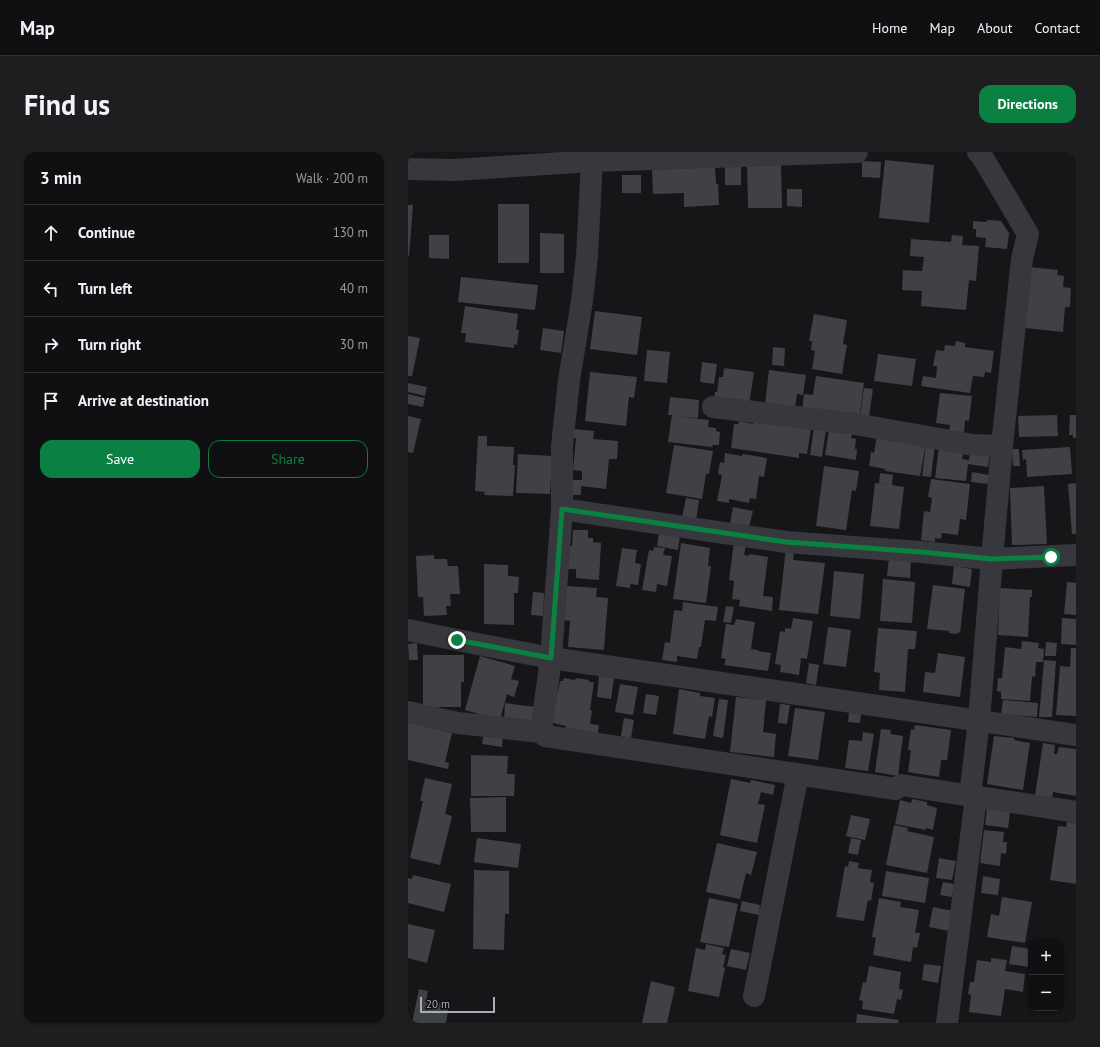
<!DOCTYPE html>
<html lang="en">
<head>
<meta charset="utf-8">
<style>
  body { margin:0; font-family:"PT Sans",sans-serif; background:#1e1e20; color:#f1f3f6 }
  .controls { position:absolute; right:12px; bottom:12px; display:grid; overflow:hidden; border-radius:8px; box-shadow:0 1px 3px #0004 }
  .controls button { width:36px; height:36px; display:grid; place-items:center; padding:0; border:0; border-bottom:1px solid #303032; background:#101012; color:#f1f3f6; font:20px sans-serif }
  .scale { position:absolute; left:12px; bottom:10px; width:75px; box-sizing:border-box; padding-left:4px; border:2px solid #a8adb8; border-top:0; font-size:11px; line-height:14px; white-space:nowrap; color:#a8adb8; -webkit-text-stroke:3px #111113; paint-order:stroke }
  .stop { position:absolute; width:12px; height:12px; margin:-9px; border:3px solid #0b8043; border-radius:50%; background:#fff }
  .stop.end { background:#0b8043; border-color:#fff; box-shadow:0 1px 4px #0008 }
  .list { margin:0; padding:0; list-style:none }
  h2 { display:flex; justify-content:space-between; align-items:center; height:52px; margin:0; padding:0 16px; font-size:17px }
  h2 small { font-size:13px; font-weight:400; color:#9c9d9f }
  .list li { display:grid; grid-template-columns:26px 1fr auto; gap:12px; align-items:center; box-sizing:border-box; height:56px; padding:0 16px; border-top:1px solid #303032 }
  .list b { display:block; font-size:15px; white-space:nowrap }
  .list em { font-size:13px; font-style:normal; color:#9c9d9f }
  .actions { display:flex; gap:8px; padding:12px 16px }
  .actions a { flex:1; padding:9px 0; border:1px solid #0b8043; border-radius:12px; text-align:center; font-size:14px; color:#0b8043 }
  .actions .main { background:#0b8043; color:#fff }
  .icon { flex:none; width:22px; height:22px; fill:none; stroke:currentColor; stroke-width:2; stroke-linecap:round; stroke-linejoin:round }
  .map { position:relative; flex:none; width:668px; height:871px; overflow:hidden; border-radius:12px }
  header { display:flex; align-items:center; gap:24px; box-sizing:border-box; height:56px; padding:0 20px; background:#101012; border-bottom:1px solid #303032 }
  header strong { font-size:19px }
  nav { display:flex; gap:22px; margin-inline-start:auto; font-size:14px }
  .intro { display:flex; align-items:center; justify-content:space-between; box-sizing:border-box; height:96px; padding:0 24px }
  h1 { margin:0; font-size:28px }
  .button { padding:10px 18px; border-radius:12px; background:#0b8043; color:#fff; font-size:14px; font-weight:700 }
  main { display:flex; gap:24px; padding:0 24px }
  aside { flex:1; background:#101012; border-radius:12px; box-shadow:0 1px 3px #0004 }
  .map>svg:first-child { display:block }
  .building { fill:#404145 }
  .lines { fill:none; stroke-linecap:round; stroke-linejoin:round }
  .minor { stroke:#37383d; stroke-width:22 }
  .route { stroke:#0b8043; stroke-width:5 }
</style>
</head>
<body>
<header>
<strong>Map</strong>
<nav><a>Home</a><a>Map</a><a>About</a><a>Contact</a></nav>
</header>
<div class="intro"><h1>Find us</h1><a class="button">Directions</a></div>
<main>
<aside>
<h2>3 min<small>Walk · 200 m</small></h2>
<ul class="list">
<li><svg class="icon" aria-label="ahead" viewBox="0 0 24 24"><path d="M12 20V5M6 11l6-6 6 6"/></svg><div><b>Continue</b></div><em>130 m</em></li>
<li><svg class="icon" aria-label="left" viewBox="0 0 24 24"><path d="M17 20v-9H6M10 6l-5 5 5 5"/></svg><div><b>Turn left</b></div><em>40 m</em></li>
<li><svg class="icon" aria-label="right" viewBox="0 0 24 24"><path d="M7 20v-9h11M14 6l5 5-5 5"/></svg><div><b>Turn right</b></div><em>30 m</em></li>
<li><svg class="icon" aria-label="arrive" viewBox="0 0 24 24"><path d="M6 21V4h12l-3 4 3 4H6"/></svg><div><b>Arrive at destination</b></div></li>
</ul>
<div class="actions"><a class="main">Save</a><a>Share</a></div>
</aside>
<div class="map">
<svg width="668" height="871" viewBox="0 0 668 871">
  <rect width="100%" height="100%" fill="#161618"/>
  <g class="building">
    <polygon points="477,8 526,13 521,71 471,66"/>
    <polygon points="454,9 473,10 472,26 454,25"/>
    <polygon points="339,13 373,13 374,56 340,56"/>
    <polygon points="307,15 308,32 310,32 311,53 276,55 276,41 245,42 244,18"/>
    <rect x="317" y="15" width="16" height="18"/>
    <rect x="214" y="23" width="19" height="18"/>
    <polygon points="379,37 394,37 394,55 379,54"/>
    <rect x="90" y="52" width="31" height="59"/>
    <polygon points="0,53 5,53 1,104 0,104"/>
    <polygon points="579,68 593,69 601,81 599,97 577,95 578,86 568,85 568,77 565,77 565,69 579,70"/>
    <polygon points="132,81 156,82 156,121 132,121"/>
    <polygon points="21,83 41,83 41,107 21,106"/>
    <polygon points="544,83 555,84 554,93 571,94 568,129 561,128 558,158 513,154 514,139 494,138 495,118 514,119 516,105 502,104 503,87 543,90"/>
    <polygon points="622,115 650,118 649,123 656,124 655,135 663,136 662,155 657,155 655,180 617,176"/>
    <polygon points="53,125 130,133 127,158 50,150"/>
    <polygon points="57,154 110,162 108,178 111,178 109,193 106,192 106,196 57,190 58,181 53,181"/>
    <polygon points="187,159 234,165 229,203 182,197"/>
    <polygon points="406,162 439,168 435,192 439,193 434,222 404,217 407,199 403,198 404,189 401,189"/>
    <polygon points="135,176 156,179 153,201 132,198"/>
    <polygon points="0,184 12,186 4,224 0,224"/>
    <polygon points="548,189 557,191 557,195 586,199 583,221 577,220 576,225 565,224 562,241 513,234 515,224 528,226 529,214 525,214 528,198 536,199 537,193 547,194"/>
    <polygon points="365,195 377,196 376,214 364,213"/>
    <polygon points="239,198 262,200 259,231 236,229"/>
    <polygon points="470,202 508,207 504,234 466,229"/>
    <polygon points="294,210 309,212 306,232 292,230"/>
    <polygon points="316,216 346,220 341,253 306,248 307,240 309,240 311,225 315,225"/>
    <polygon points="361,218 398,223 395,243 389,242 387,255 357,252"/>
    <polygon points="182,220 229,225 226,246 221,245 218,274 177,269"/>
    <polygon points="408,224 456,231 451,267 394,260 396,242 405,243"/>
    <polygon points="0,231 19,235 17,244 0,240"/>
    <polygon points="456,236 465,237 461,265 452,263"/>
    <polygon points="532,241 564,244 561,269 557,268 556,280 541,279 542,273 528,271"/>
    <polygon points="0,242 17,246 15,255 0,252"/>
    <polygon points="262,245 291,248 290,266 267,264 301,268 300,275 308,276 308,279 312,280 311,293 305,293 304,295 260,290 264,263 260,263"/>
    <polygon points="649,263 650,284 611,285 610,264"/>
    <polygon points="662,263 668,263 668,286 665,286 665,283 661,283"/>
    <polygon points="0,264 13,267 5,301 0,300"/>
    <polygon points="331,269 345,272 345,269 403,276 399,302 391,301 391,306 323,296 326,272 330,272"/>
    <polygon points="406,275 418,277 414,305 402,303"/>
    <polygon points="166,277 186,279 185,287 210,289 209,307 201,307 198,337 173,334 173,343 163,343 164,328 174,328 174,319 165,318 168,286 165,286"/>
    <polygon points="421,278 444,281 443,286 448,287 447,297 449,297 448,308 417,303"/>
    <polygon points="469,283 518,291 512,324 477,319 477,317 461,314 463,300 466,301"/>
    <polygon points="70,284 79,284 79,294 106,295 105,313 107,313 105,344 76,343 77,340 67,339"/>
    <polygon points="518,292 527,293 523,325 514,324"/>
    <polygon points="266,293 305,299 301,322 298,322 294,347 258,341"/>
    <polygon points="531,294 556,297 554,307 561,308 563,297 582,300 580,315 560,312 558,329 527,326"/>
    <polygon points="662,295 664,322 619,325 618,307 615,308 614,298"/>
    <polygon points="604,297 611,297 612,314 605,314"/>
    <polygon points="317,301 334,304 335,302 359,306 356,325 351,324 348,347 342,346 341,351 321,347 321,351 309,349 314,323 310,322 312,310 316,311"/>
    <polygon points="110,302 144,304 142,342 108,341"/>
    <polygon points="416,314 451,319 448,339 444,338 438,378 408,374"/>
    <polygon points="564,320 581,323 580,332 563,330"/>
    <polygon points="472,321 485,323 484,333 496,335 491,377 462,374 467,331 478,332 471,331"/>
    <polygon points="523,327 562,332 558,368 552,367 550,383 534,381 533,387 527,386 527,390 513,388 516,359 522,360 524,346 520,345"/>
    <polygon points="668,331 668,382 664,382 660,332"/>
    <polygon points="636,334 639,392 604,393 602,336"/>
    <polygon points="278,346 291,348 288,368 274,366"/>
    <polygon points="325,355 345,359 341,375 322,372"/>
    <polygon points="165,378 180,378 180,386 185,386 185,390 193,391 191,428 168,426 168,417 159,417 160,394 164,394"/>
    <polygon points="251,380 272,383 270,398 249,394"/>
    <polygon points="326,390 338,392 336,403 341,404 341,402 360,405 355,444 365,445 364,459 331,454 332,448 324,447 326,429 321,428"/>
    <polygon points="273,391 302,396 300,414 303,414 298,451 265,447"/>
    <polygon points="246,395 257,396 255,403 264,404 259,434 249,432 248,440 234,438 241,398 245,399"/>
    <polygon points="214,396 229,398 227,411 233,412 230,433 222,432 222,436 208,434"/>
    <polygon points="378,396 386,398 385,408 417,411 410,462 371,458"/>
    <polygon points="26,403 26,407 39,407 40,414 50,414 52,442 42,442 43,454 38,454 39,463 16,464 15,445 10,445 8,404"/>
    <polygon points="481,406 503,408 502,426 479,424"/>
    <polygon points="76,412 100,413 100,424 111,425 110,441 106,441 106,473 76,472"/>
    <polygon points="546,414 564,417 562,435 544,432"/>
    <polygon points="426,419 456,422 452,467 422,464"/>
    <polygon points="475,427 507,430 504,471 472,469"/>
    <polygon points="659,430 668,431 668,463 656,462"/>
    <polygon points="525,433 557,437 552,481 550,480 549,482 541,481 541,479 519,477"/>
    <polygon points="159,434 189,436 188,445 200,446 196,498 160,495 162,469 156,468"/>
    <polygon points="592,436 624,438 624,445 622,445 620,485 590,483"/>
    <polygon points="125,440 136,441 135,464 123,463"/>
    <polygon points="275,450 310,455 308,469 297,468 293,495 291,495 289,507 269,504 269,510 254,508 257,490 262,491 266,458 274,459"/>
    <polygon points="318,454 326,455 323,471 315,470"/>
    <polygon points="385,466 405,469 399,507 393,506 391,523 372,520 373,513 367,512 372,479 377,480 377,476 383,477"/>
    <polygon points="654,466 668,467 668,493 653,492"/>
    <polygon points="328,467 347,470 343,497 350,498 350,499 363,501 360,519 316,513 318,507 313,506 318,472 326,473"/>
    <polygon points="420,475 443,478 438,515 415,512"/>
    <polygon points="470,476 509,479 507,497 500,497 497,540 471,538 472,521 466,520"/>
    <polygon points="614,489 631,491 630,496 636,497 635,510 628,510 627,525 624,524 622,549 593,547 593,540 589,539 590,526 594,526 597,495 613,497"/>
    <polygon points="638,490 649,491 648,504 637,504"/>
    <polygon points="9,491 10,508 1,508 0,492"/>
    <polygon points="663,496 668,496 668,564 648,563 652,514 662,515"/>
    <polygon points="530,501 557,505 552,545 515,540 517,520 527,521"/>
    <polygon points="15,503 56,503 56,530 53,530 53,555 15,555"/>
    <polygon points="72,504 107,514 103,527 111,529 106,545 99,542 92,568 57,558"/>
    <polygon points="636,508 648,509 644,565 631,565"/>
    <polygon points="401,511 411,513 408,533 398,531"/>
    <polygon points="191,524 206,526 203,547 189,545"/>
    <polygon points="156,526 167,528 168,526 181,528 181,530 186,530 182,558 184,559 182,572 191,573 190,581 157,576 158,574 145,571 147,540 150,540 152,529 155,529"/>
    <polygon points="212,532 230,535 225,563 207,560"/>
    <polygon points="271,537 292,541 292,544 307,546 304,565 301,564 297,587 265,582"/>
    <polygon points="238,542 251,544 248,563 235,561"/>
    <polygon points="328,545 358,548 355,580 368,582 366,605 322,600"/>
    <polygon points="311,547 320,548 315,586 305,584"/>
    <polygon points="595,548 630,551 629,565 593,562"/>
    <polygon points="97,551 127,555 125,571 96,567"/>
    <polygon points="372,552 382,553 379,572 370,571"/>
    <polygon points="387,556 417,560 410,608 380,604"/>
    <polygon points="441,560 453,562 452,571 440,570"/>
    <polygon points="216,566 226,568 223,586 213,584"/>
    <polygon points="0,570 44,581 37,610 41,611 40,617 0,608"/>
    <polygon points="507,573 543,578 539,608 533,608 531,625 500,620 503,598 500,598 503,577 506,578"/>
    <polygon points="473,577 483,578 482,582 495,584 490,624 467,620"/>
    <polygon points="455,580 466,582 460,619 437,616 441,588 454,589"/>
    <polygon points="76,581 95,584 94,595 74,592"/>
    <polygon points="586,584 606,586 606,588 622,591 615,638 579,632"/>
    <polygon points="635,591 647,593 646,602 649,602 651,595 668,597 668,644 645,640 644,646 627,644"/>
    <polygon points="63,603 100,604 99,622 107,622 106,644 63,644"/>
    <polygon points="17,626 44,632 37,662 44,664 32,713 2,706 15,649 12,649"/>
    <polygon points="323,627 342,631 343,628 367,633 365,643 353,640 350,652 357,653 349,691 312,683"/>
    <polygon points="98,645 98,680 63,680 62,646"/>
    <polygon points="504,647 519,650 519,653 529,656 525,678 518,676 518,678 487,672 492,648 503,651"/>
    <polygon points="579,656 602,660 600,676 577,673"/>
    <polygon points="443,663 462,667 457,688 438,684"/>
    <polygon points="659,670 668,671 668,732 642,728 650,674 658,675"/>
    <polygon points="486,673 500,676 499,679 526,685 519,721 478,713"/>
    <polygon points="576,678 596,680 595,690 599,690 598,702 593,701 592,714 572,711"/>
    <polygon points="69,686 113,692 110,716 66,710"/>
    <polygon points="443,686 453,688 450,703 440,701"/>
    <polygon points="309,691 349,700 343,723 338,721 332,747 298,740"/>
    <polygon points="531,706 548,709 544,728 528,726"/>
    <polygon points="441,709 451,711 450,716 464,718 462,730 466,731 463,749 460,748 456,769 428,765 437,714 440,715"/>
    <polygon points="66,718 101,719 101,762 97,762 96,798 65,797"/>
    <polygon points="478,719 521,726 517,751 474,744"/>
    <polygon points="5,723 43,732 36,760 0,751 0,726 4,727"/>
    <polygon points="575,724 592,727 590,743 573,741"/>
    <polygon points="535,730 546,732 544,745 532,743"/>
    <polygon points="594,745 624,750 617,791 579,785 583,762 591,764"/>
    <polygon points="301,746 330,752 321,795 292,790"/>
    <polygon points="471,746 493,750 492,755 511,758 507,781 512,781 509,796 505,795 503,810 465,803 468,786 464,785"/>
    <polygon points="334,749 352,753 351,763 332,759"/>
    <polygon points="525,755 545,759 541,779 521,775"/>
    <polygon points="0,772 27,778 19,811 0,806"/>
    <polygon points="298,792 316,796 314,802 318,803 315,815 317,816 311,845 280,839 288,796 297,798"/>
    <polygon points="604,794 623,797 621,815 601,812"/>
    <polygon points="323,797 342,801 338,818 319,814"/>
    <polygon points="583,806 599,808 597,819 617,822 615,840 597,837 593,864 561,860 563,843 560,842 562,830 566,830 569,808 583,810"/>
    <polygon points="516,812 533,814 530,831 514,828"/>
    <polygon points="461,814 493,820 491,837 495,838 493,848 489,847 486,862 454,857 455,849 451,848 455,830 458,831"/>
    <polygon points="243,829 267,835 259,871 234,871"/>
    <polygon points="11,837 20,839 18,849 41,853 38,871 4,871"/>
    <polygon points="449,862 491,868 490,871 448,871"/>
  </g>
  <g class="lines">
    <g class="minor">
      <polyline points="0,17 47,18 184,9 449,0"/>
      <polyline points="305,255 447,272 565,293 594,294"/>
      <polyline points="154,357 154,294 161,228 174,149 179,104 184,9"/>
      <polyline points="0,478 49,488 143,506 668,583"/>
      <polyline points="0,560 50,571 133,580 137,584 488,637 493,633 668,660"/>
      <polyline points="133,580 143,506 154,357 378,390 513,400 584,407 668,403"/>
      <polyline points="562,644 571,568 584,407 594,294 614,107 620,82 572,1 570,0"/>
      <polyline points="346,844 390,622"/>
      <polyline points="539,871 568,645"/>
    </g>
  </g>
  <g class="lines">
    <polyline class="route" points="49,488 143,506 154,357 378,390 513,400 584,407 643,405"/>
  </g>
</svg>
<div class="controls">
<button>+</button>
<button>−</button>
</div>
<div class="scale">20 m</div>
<div class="stop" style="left:643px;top:405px"></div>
<div class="stop end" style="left:49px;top:488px"></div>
</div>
</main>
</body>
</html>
